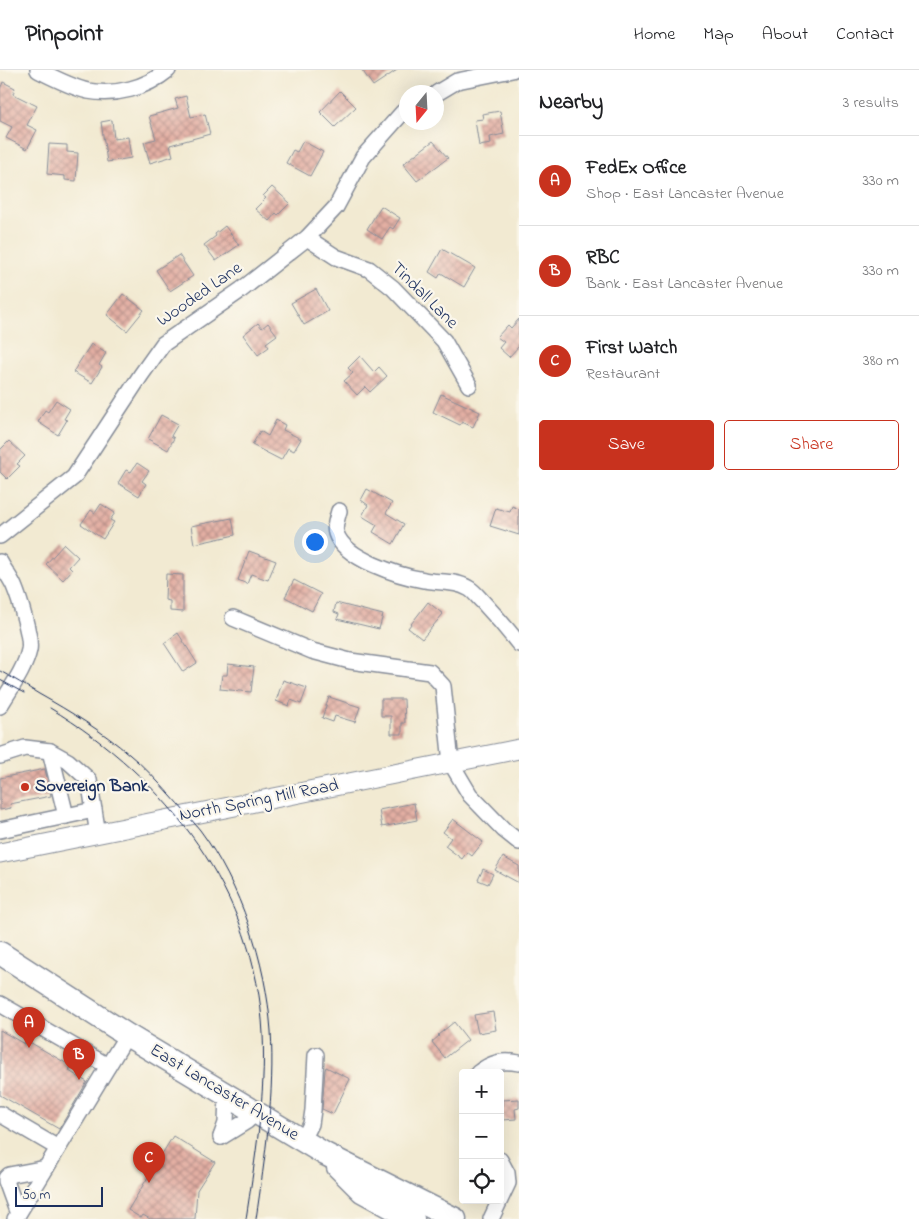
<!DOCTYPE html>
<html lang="en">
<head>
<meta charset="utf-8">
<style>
  body { margin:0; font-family:"Indie Flower",sans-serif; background:#f2f2f2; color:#202124 }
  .controls { position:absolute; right:15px; bottom:15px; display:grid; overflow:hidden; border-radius:5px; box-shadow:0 5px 20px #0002 }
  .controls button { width:45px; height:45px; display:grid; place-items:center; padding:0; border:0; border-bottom:1px solid #e0e0e0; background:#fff; color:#202124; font:25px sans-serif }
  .compass { position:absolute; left:399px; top:15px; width:45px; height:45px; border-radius:50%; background:#fff; box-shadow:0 5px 20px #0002; rotate:198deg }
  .scale { position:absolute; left:15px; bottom:12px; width:88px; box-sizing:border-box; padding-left:5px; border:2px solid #1b2f5e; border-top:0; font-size:14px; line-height:18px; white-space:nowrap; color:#1b2f5e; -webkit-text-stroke:4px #fbf7ec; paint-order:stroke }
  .you { position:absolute; left:314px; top:471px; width:18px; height:18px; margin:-12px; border:4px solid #fff; border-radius:50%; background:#1a73e8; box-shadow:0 0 0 8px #1a73e833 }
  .badge { display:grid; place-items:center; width:32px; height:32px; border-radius:50%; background:#c8321e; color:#fff; font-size:16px; font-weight:700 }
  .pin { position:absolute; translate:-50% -41px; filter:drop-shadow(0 1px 2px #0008) }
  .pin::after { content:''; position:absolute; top:26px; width:18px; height:15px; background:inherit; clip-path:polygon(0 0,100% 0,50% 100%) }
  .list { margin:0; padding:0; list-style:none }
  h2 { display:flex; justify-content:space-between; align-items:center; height:65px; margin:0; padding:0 20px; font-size:21px }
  h2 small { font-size:16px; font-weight:400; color:#757577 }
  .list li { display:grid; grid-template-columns:32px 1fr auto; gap:15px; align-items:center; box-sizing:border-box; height:90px; padding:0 20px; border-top:1px solid #e0e0e0 }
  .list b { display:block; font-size:19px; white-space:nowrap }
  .list p { margin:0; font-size:16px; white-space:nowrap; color:#757577 }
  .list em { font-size:16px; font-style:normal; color:#757577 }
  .actions { display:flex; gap:10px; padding:15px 20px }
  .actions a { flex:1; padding:11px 0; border:1px solid #c8321e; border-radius:5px; text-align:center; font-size:18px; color:#c8321e }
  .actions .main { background:#c8321e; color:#fff }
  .icon { flex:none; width:28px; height:28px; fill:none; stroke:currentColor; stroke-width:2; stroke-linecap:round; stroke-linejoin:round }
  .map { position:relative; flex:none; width:519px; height:1149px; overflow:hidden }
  header { display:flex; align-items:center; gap:30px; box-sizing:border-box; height:70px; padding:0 25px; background:#fff; border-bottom:1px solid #e0e0e0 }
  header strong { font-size:24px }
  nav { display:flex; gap:28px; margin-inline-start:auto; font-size:18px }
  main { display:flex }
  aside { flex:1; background:#fff }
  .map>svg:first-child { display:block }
  .building { fill:url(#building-cross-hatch) }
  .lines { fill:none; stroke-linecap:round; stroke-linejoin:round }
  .minor-casing { stroke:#868c98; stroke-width:18 }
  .major-casing { stroke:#868c98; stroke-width:21 }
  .highway-casing { stroke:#868c98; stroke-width:25 }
  .minor { stroke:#fff; stroke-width:15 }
  .major { stroke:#fff; stroke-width:19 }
  .highway { stroke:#fff; stroke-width:22 }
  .tram { stroke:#1b2f5e; stroke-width:1 }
  .poi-dot { fill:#c8321e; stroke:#fbf7ec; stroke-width:2 }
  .labels { text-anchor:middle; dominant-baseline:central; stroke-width:4.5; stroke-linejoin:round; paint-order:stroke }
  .street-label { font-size:18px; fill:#1b2f5e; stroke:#fbf7ec }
  .poi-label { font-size:18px; font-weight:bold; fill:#1b2f5e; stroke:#fbf7ec; text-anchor:start }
</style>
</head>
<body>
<header>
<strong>Pinpoint</strong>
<nav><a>Home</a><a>Map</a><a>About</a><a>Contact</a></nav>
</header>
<main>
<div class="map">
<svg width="519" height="1149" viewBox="0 0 519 1149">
  <defs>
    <pattern id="building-cross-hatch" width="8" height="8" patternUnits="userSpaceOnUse" patternTransform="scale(1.25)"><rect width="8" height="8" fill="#e3afa3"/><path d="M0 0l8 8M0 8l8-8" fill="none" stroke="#b78f88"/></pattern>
  </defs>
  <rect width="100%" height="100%" fill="#fbf7ec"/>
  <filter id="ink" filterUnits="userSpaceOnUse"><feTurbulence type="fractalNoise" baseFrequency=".02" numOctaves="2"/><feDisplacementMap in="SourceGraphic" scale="10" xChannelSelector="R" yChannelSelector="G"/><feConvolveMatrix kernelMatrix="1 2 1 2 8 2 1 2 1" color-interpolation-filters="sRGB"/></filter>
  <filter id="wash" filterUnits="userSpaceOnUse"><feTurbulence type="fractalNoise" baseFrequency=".0096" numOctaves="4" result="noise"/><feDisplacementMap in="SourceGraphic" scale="20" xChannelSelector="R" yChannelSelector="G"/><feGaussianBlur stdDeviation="1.12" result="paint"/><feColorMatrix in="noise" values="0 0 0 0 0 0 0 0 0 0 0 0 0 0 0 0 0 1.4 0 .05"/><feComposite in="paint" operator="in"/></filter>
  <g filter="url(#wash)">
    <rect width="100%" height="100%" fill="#f2ead2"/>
    <g id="blocks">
      <g class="building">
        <polygon points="362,0 397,0 373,16"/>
        <polygon points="3,12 15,18 13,24 37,36 27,55 37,60 27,79 6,68 12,57 0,51 0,19"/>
        <polygon points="340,21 356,37 335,57 320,42"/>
        <polygon points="186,26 191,47 205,44 210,64 170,75 173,86 150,93 144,72 156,69 149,46 178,38 175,29"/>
        <polygon points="500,41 504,64 490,67 491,74 479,76 475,50 483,49 482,44"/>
        <polygon points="112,50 114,69 128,67 131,88 107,92 101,52"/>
        <polygon points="303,71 323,82 310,106 286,93 293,80 297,82"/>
        <polygon points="433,71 448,88 417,111 403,94"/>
        <polygon points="49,74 67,75 67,82 78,83 76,111 65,110 65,106 47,104"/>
        <polygon points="272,117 290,133 278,145 276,143 269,151 255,139 266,128 263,126"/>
        <polygon points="381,136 400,148 393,159 390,157 382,169 367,159"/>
        <polygon points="225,156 239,175 216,191 204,175 216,166 215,164"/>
        <polygon points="442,179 475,198 464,217 441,203 438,208 429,202"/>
        <polygon points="179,185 193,206 170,221 156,200"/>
        <polygon points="316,219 328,241 304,255 291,233"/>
        <polygon points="123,224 144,240 127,261 107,245"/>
        <polygon points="519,249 519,276 509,287 499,278 504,272 497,267 508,255 511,258"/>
        <polygon points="258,253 262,258 268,253 277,265 266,273 269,277 258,285 243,265"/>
        <polygon points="91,274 106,283 99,295 102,297 92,313 73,302"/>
        <polygon points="360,286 374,302 379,297 387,306 370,322 365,317 357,325 344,311 353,303 348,298"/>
        <polygon points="441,324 480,342 473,357 462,352 460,355 433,342"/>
        <polygon points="56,330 70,339 64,349 67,350 58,365 38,352 45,340 48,342"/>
        <polygon points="161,345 178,354 171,366 174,368 168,380 148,369"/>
        <polygon points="276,350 285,355 283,360 301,369 294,381 288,378 281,390 252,375 260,361 268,366"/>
        <polygon points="9,371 25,386 17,394 20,396 7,409 0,402 0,380"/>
        <polygon points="137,393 149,401 142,411 146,414 139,426 118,413 126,400 131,402"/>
        <polygon points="367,419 392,433 386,443 404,454 393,474 373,462 377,455 362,446 368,435 361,430"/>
        <polygon points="101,434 115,443 110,450 114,452 103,469 81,454 91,440 95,443"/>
        <polygon points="512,436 519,439 519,465 490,456 496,438 510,442"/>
        <polygon points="232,448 235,465 194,474 191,456"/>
        <polygon points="64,474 78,487 69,497 72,500 63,510 46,494"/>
        <polygon points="249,481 276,491 268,510 251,504 247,514 238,510"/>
        <polygon points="166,504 183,505 183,542 170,541 170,531 165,530"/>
        <polygon points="294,510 321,524 312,541 285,527"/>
        <polygon points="428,532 443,544 422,569 408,558"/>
        <polygon points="336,533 383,545 379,559 337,549 339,544 334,542"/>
        <polygon points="178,563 197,593 183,602 164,573"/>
        <polygon points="228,594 254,597 251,622 220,619 222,605 227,605"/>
        <polygon points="283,610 307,618 301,634 291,630 289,636 276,631"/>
        <polygon points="329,627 360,637 355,652 335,646 333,652 322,648"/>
        <polygon points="381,629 404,629 405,653 402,653 402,664 391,664 391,646 381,646"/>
        <polygon points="45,699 51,726 10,734 11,738 0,740 0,708"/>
        <polygon points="414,733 417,750 382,757 379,740"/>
        <polygon points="453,749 483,772 472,786 467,782 462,789 445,776 451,768 443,762"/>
        <polygon points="503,787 519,796 519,813 495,800"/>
        <polygon points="483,799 493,804 488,814 478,810"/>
        <polygon points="493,942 496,960 478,963 474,945"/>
        <polygon points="454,952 468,970 445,988 432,972 439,966 438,965"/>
        <polygon points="0,960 24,974 26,970 71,996 69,1001 87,1012 59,1059 0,1025"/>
        <polygon points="326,997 350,1009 333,1044 322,1039 325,1000"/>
        <polygon points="519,1029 519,1038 515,1039 516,1049 503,1050 502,1030"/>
        <polygon points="173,1066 215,1092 197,1120 195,1149 150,1149 143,1145 141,1148 128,1140"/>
      </g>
    </g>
  </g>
  <g filter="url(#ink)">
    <use href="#blocks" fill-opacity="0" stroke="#868c98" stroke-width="1"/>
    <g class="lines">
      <defs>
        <g id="minor">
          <path d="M38 0C54 8 71 17 88 21 116 26 146 18 168 0"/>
          <polyline points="437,23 457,11 512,0"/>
          <polyline points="307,168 336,187 369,199 393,218 444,271 469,315"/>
          <path d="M339 441C337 448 334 457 336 463 344 489 400 506 424 510 438 513 455 510 468 518 473 520 478 527 482 531 495 545 507 559 519 574"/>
          <polyline points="0,466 74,407 141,305 163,274 241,220 307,168 336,137 363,87 403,42 407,40"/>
          <path d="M0 492C4 500 10 507 14 516 19 528 32 568 29 580 25 599 10 619 0 636"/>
          <polyline points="233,548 312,581 350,591 430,602 443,616 451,693 470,725 504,760 519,772"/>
          <polyline points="50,681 66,746"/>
          <polyline points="0,686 25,678 50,681 68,691 89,710 98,764"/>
          <polyline points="0,760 94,740"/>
          <polyline points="0,934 108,996"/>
          <path d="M478 1003C492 992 502 990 519 993"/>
          <polyline points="0,1044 58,1078"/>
          <polyline points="221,1067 247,1051 257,1042"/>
          <polyline points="221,1067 226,1053 227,1025"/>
          <polyline points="303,1070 311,1054 313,1040 316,985"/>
          <polyline points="18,1144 6,1111 6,1108 9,1105 46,1098"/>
          <polyline points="15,1149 127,965"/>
          <polyline points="491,1149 508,1113 507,1103 500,1090"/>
        </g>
        <polyline id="major" points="0,783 519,679"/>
        <g id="highway">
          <polyline points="0,883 127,965 325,1084 455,1149"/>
          <polyline points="338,1097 362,1121 413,1149"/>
        </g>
      </defs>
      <use href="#minor" class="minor-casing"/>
      <use href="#major" class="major-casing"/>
      <use href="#highway" class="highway-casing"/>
      <use href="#minor" class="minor"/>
      <use href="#major" class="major"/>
      <use href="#highway" class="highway"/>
      <g class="tram">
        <path d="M0 601C13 608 26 616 39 624 71 642 102 661 130 685 145 697 157 711 170 725 180 736 190 748 200 760 241 815 266 892 271 961 275 1023 265 1087 256 1149"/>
        <polyline points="0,610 24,623"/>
        <path d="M50 638C168 709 256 823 263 964 266 1025 255 1089 246 1149"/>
      </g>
    </g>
  </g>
  <circle class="poi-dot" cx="25" cy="717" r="5"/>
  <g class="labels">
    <g class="street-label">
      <text transform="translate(200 225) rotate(-35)">Wooded Lane</text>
      <text transform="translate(424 226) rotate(45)">Tindall Lane</text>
      <text transform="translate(259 731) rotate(-11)">North Spring Mill Road</text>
      <text transform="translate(224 1023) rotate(31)">East Lancaster Avenue</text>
    </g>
    <g class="poi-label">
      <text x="35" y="717">Sovereign Bank</text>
    </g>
  </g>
</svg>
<div class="controls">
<button>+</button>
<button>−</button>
<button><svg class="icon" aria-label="locate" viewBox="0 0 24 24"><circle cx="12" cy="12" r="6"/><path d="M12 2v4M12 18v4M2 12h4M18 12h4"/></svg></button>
</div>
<svg class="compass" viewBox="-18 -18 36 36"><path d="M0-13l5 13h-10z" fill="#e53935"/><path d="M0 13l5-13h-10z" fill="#757577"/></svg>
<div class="scale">50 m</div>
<div class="you"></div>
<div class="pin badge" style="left:29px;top:978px">A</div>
<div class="pin badge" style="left:79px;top:1010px">B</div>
<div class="pin badge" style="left:149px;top:1113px">C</div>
</div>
<aside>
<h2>Nearby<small>3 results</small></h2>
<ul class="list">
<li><span class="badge">A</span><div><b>FedEx Office</b><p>Shop · East Lancaster Avenue</p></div><em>330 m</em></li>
<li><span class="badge">B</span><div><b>RBC</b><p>Bank · East Lancaster Avenue</p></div><em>330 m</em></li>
<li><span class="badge">C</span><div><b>First Watch</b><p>Restaurant</p></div><em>380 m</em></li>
</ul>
<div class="actions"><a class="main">Save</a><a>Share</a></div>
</aside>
</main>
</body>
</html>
